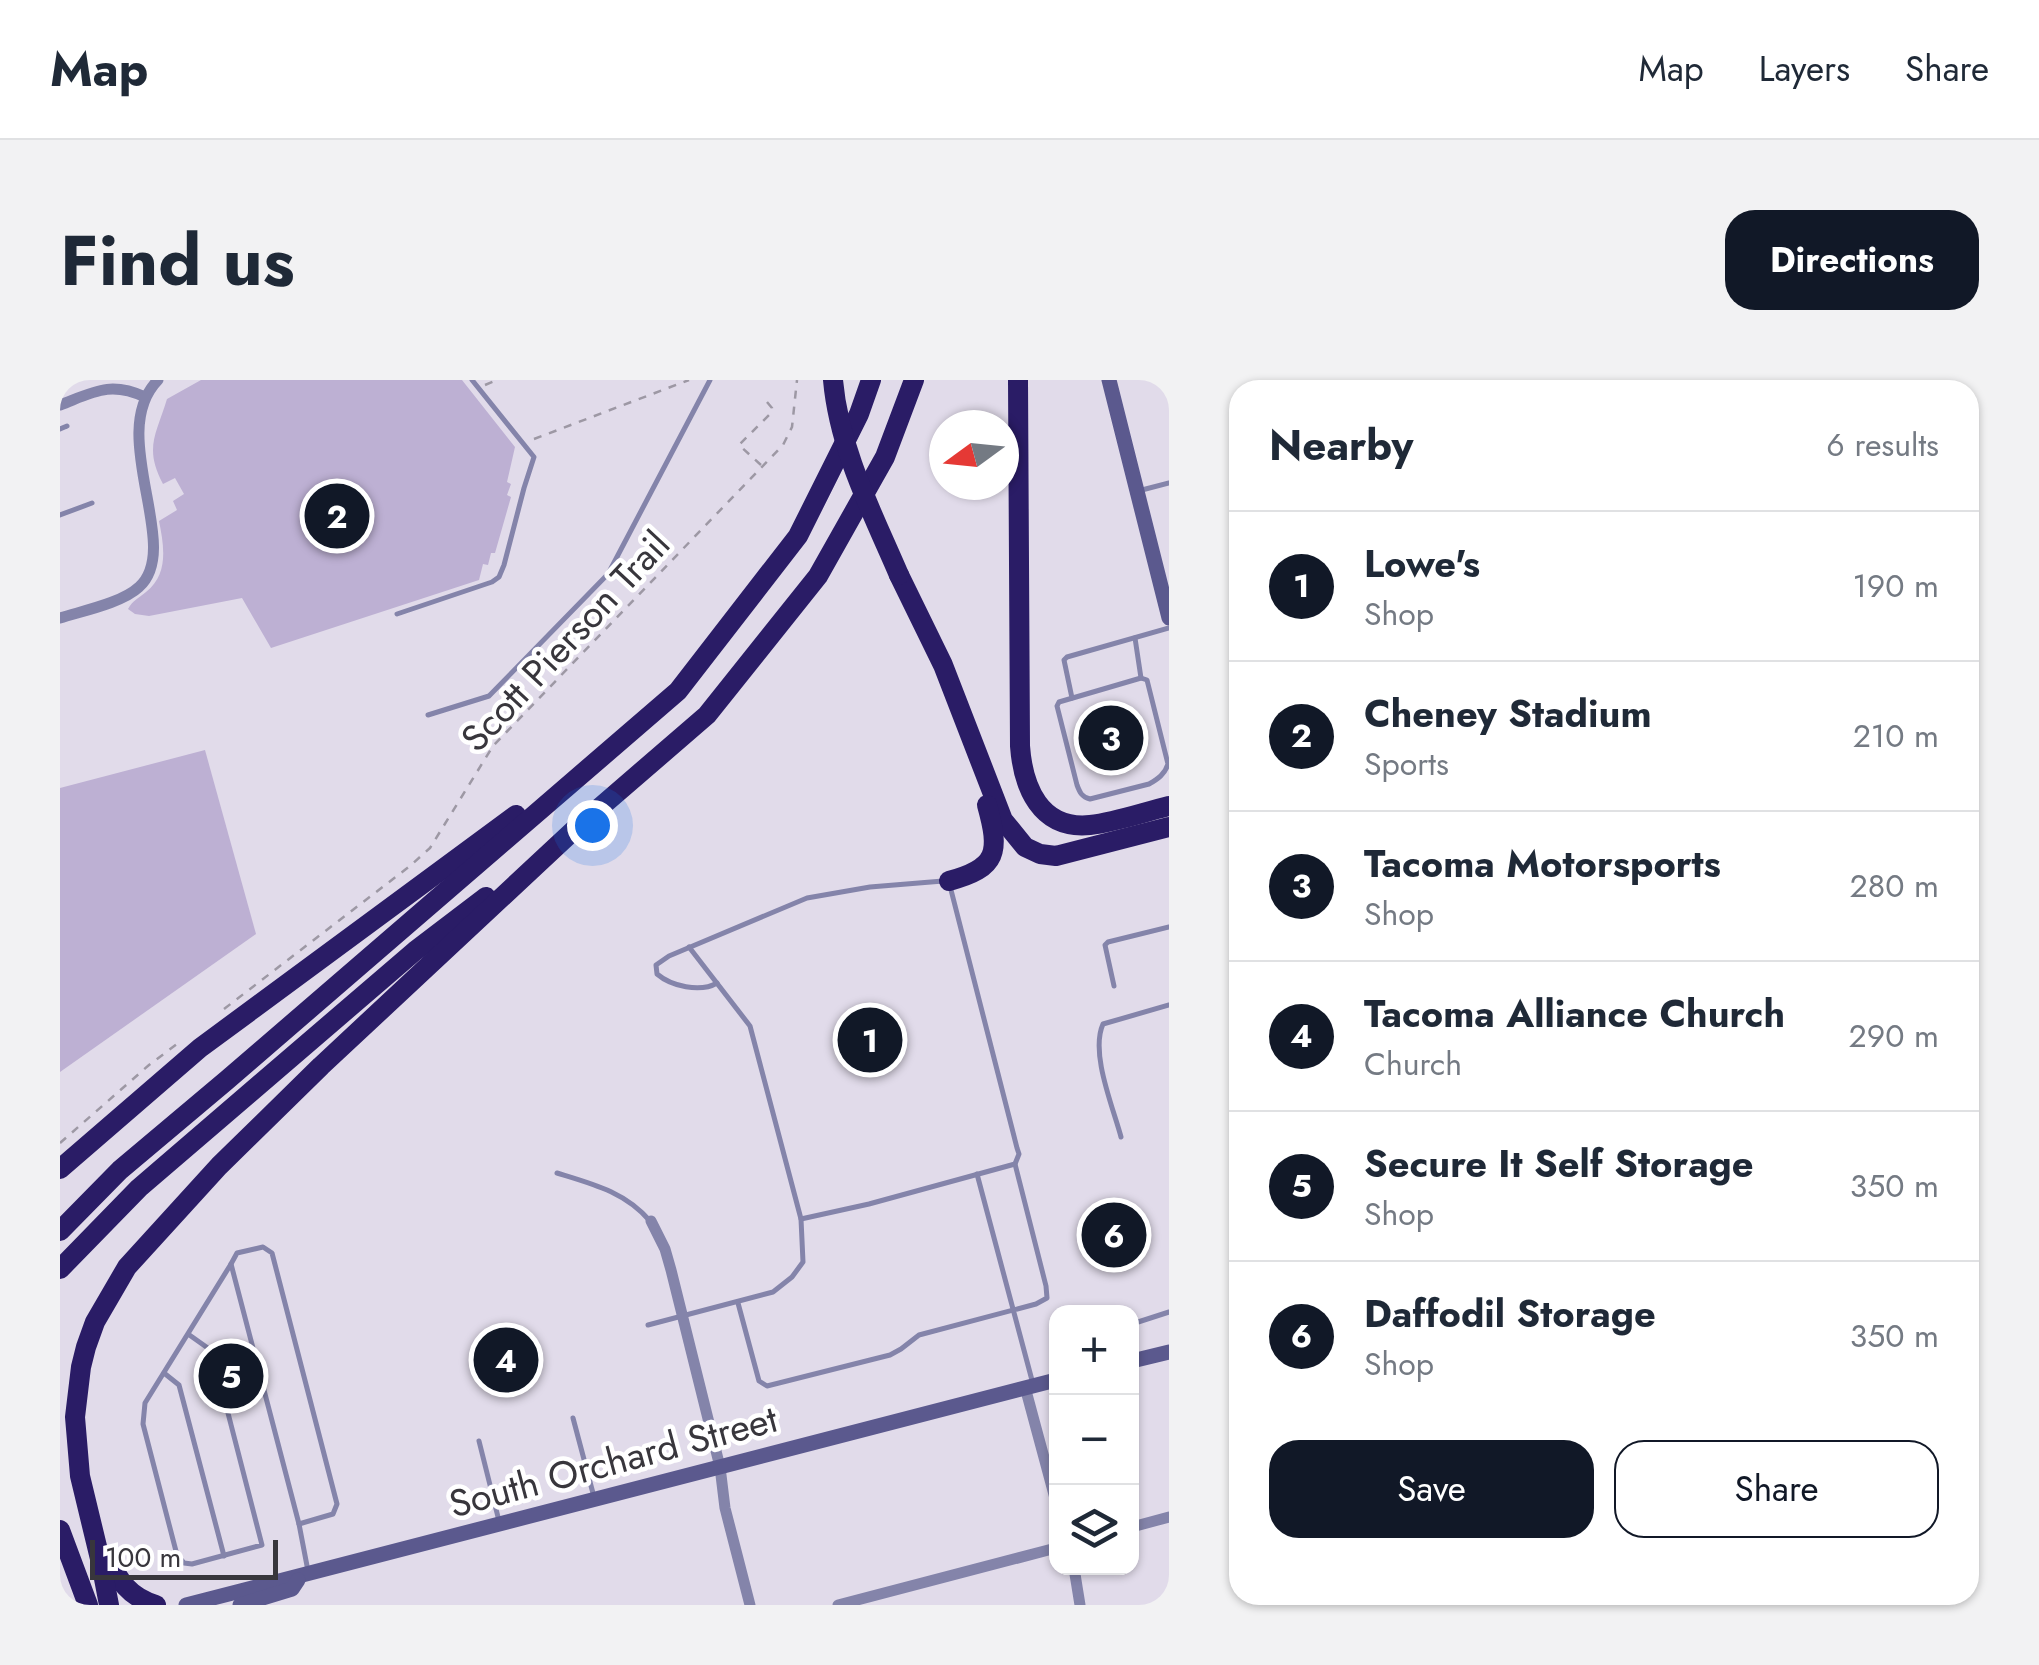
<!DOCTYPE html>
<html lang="en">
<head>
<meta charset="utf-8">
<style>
  body { margin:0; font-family:Jost,sans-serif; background:#f2f2f3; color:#1f2937 }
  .controls { position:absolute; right:30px; bottom:30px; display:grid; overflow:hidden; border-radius:20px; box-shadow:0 2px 8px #0004 }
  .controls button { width:90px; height:90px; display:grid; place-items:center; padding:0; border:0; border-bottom:2px solid #e0e1e3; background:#fff; color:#1f2937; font:50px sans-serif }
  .compass { position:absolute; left:869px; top:30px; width:90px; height:90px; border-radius:50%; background:#fff; box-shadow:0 2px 8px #0004; rotate:255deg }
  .scale { position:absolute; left:30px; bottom:25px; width:188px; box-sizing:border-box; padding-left:10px; border:5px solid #38363c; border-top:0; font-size:28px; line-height:35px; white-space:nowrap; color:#38363c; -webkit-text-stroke:8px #fff; paint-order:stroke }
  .you { position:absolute; left:532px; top:445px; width:35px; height:35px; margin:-25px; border:8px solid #fff; border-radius:50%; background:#1a73e8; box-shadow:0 0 0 15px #1a73e833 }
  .badge { display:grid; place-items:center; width:65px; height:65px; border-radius:50%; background:#111827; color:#fff; font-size:32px; font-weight:700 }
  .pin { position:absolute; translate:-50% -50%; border:5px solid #fff; box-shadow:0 2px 10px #0006 }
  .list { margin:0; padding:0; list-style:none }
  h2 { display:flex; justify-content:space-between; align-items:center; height:130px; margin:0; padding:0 40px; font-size:42px }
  h2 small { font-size:32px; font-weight:400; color:#747a83 }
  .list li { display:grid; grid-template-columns:65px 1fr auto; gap:30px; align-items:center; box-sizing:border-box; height:150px; padding:0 40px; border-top:2px solid #e0e1e3 }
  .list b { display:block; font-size:38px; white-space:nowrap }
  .list p { margin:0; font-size:32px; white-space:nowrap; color:#747a83 }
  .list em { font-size:32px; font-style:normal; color:#747a83 }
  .actions { display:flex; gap:20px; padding:30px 40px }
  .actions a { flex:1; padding:22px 0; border:2px solid #111827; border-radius:30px; text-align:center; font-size:35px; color:#111827 }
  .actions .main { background:#111827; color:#fff }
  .icon { flex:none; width:55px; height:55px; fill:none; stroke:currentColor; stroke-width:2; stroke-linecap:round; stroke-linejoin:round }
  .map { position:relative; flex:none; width:1109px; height:1225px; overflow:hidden; border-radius:30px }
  header { display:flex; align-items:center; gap:60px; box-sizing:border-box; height:140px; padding:0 50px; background:#fff; border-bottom:2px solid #e0e1e3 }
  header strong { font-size:48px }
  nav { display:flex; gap:55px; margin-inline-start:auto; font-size:35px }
  .intro { display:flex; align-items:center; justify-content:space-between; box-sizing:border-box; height:240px; padding:0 60px }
  h1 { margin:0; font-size:70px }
  .button { padding:25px 45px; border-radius:30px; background:#111827; color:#fff; font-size:35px; font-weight:700 }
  main { display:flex; gap:60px; padding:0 60px }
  aside { flex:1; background:#fff; border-radius:30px; box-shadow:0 2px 8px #0004 }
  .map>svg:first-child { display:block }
  .green { fill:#bdb0d3 }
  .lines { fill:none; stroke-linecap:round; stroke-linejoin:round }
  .path { stroke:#9d98a4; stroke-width:2.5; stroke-dasharray:8 8; stroke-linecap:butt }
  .service { stroke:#8484aa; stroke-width:5 }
  .minor { stroke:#8484aa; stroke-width:11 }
  .secondary { stroke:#5b598e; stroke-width:15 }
  .motorway { stroke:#2a1c66; stroke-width:20 }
  .motorway-bridge { stroke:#2a1c66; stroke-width:20 }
  .labels { text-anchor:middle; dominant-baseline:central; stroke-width:9; stroke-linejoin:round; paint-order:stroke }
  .street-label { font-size:38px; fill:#38363c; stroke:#fff }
</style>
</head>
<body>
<header>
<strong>Map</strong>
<nav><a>Map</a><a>Layers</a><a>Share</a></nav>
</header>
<div class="intro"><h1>Find us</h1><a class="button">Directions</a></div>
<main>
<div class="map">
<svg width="1109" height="1225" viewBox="0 0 1109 1225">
  <rect width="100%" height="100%" fill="#e1dbea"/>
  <g class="green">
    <path d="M141 0H402L455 67 447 102 451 104 447 115 451 117 435 173H431L428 185 423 184 419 200 211 268 182 218 89 236 75 234 68 229C73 220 78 219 86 212 109 194 104 166 99 141L117 130 113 121 124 114 115 98 103 104C84 68 96 55 107 19Z"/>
    <polygon points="145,370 196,554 0,692 0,408"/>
  </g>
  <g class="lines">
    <g class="path">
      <polyline points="0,1 4,0"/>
      <polyline points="9,4 8,1 10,0"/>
      <polyline points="425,5 437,0"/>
      <polyline points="474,59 629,0"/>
      <polyline points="701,85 679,65 711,33 712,28 707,22"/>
      <polyline points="164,629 350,486 370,468 433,366 723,65 732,47 737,0"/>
      <polyline points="0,763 89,685 121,661"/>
    </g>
    <g class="service">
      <polyline points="0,49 7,46"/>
      <polyline points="1078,111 1109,103"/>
      <polyline points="0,135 32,123"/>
      <polyline points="337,234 432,202 439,197 444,185 464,108 474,77 412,0"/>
      <polyline points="1075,258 1081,298"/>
      <path d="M1081 298 1087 300 1108 384C1105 394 1098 399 1089 404L1030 419C1022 417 1020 413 1017 405L997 326 999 322Z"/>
      <polyline points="1012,318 1004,280 1007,277 1109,248"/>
      <polyline points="368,335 429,316 548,194 650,0"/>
      <path d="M657 603C640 613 611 606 597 594L596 585 609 576 747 518 810 507 883 501"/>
      <polyline points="1054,606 1045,565 1048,562 1109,547"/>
      <path d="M1061 757C1053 727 1030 673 1043 644L1109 625"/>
      <path d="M497 793C533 804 565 812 590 841"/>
      <polyline points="917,794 973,1004"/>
      <polyline points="741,839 809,824 955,784"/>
      <polyline points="171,884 239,1144 248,1191"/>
      <polyline points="678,923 699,1001 707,1006 830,975 841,969 859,955 976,924 987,918 986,906 955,784 959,774 957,768 890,506"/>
      <polyline points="1075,943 1109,932"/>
      <polyline points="588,945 713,912 732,897 743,882 741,839 690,646 629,567"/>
      <polyline points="128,954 152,971 202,1165 132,1184 124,1183 117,1175 83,1044 85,1023 171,884 177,873 203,867 212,873 277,1124 273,1134 239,1144"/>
      <polyline points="104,993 119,1005 164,1176"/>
      <polyline points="513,1038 534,1117"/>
      <polyline points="419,1061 439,1141"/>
    </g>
    <g class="minor">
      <path d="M0 25C34 12 50 1 85 17"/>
      <path d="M0 238C22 231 62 223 79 207 124 167 45 54 98 0"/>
      <polyline points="591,841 605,869 611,890 660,1087 665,1128 690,1225"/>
      <polyline points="965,1007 996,1122"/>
      <polyline points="1072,1147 1109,1137"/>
      <polyline points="1014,1188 1020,1225"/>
      <polyline points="778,1225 996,1168"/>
    </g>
    <g class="secondary">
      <polyline points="1049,0 1109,238"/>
      <polyline points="1072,981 1109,972"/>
      <polyline points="126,1225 996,1000"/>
      <polyline points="180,1225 232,1209 238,1200"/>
    </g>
    <g class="motorway">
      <path d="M958 0 960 366C963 407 980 450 1030 445 1056 442 1084 432 1109 426"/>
      <polyline points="839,195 883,285 943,440 965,467 980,474 996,476 1109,447"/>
      <path d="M889 501C938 488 940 472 927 425"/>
      <polyline points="0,789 140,668 456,435"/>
      <polyline points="0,851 60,790 167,700 618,311 738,156 799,34 811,0"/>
      <polyline points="0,889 79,808 355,571 426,517"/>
      <polyline points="0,1150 28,1225"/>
      <path d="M47 1176C58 1200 69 1217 96 1225"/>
      <polyline points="49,1225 41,1183 20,1096 15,1037 21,987 26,967 35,942 67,887 159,786 261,686 515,449 647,335 758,196 825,77 854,0"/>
    </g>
    <path class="motorway-bridge" d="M773 0C779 69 812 132 839 195"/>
  </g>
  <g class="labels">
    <g class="street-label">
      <text transform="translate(505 261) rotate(-47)">Scott Pierson Trail</text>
      <text transform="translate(553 1081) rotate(-15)">South Orchard Street</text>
    </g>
  </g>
</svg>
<div class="controls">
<button>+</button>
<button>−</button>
<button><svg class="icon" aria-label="layers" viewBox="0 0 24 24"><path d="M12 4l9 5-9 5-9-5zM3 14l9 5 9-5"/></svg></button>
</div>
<svg class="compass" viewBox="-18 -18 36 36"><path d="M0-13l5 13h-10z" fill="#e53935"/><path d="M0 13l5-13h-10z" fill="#747a83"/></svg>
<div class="scale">100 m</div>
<div class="you"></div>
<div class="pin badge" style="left:810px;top:660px">1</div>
<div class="pin badge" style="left:277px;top:136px">2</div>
<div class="pin badge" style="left:1051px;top:358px">3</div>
<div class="pin badge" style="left:446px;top:980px">4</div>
<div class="pin badge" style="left:171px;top:996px">5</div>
<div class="pin badge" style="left:1054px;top:855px">6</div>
</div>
<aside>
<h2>Nearby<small>6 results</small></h2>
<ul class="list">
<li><span class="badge">1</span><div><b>Lowe's</b><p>Shop</p></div><em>190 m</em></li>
<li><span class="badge">2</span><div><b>Cheney Stadium</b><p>Sports</p></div><em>210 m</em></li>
<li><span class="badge">3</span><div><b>Tacoma Motorsports</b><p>Shop</p></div><em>280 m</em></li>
<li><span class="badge">4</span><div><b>Tacoma Alliance Church</b><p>Church</p></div><em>290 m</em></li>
<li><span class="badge">5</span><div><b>Secure It Self Storage</b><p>Shop</p></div><em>350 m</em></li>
<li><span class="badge">6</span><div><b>Daffodil Storage</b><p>Shop</p></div><em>350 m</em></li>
</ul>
<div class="actions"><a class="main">Save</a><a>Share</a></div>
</aside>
</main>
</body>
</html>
